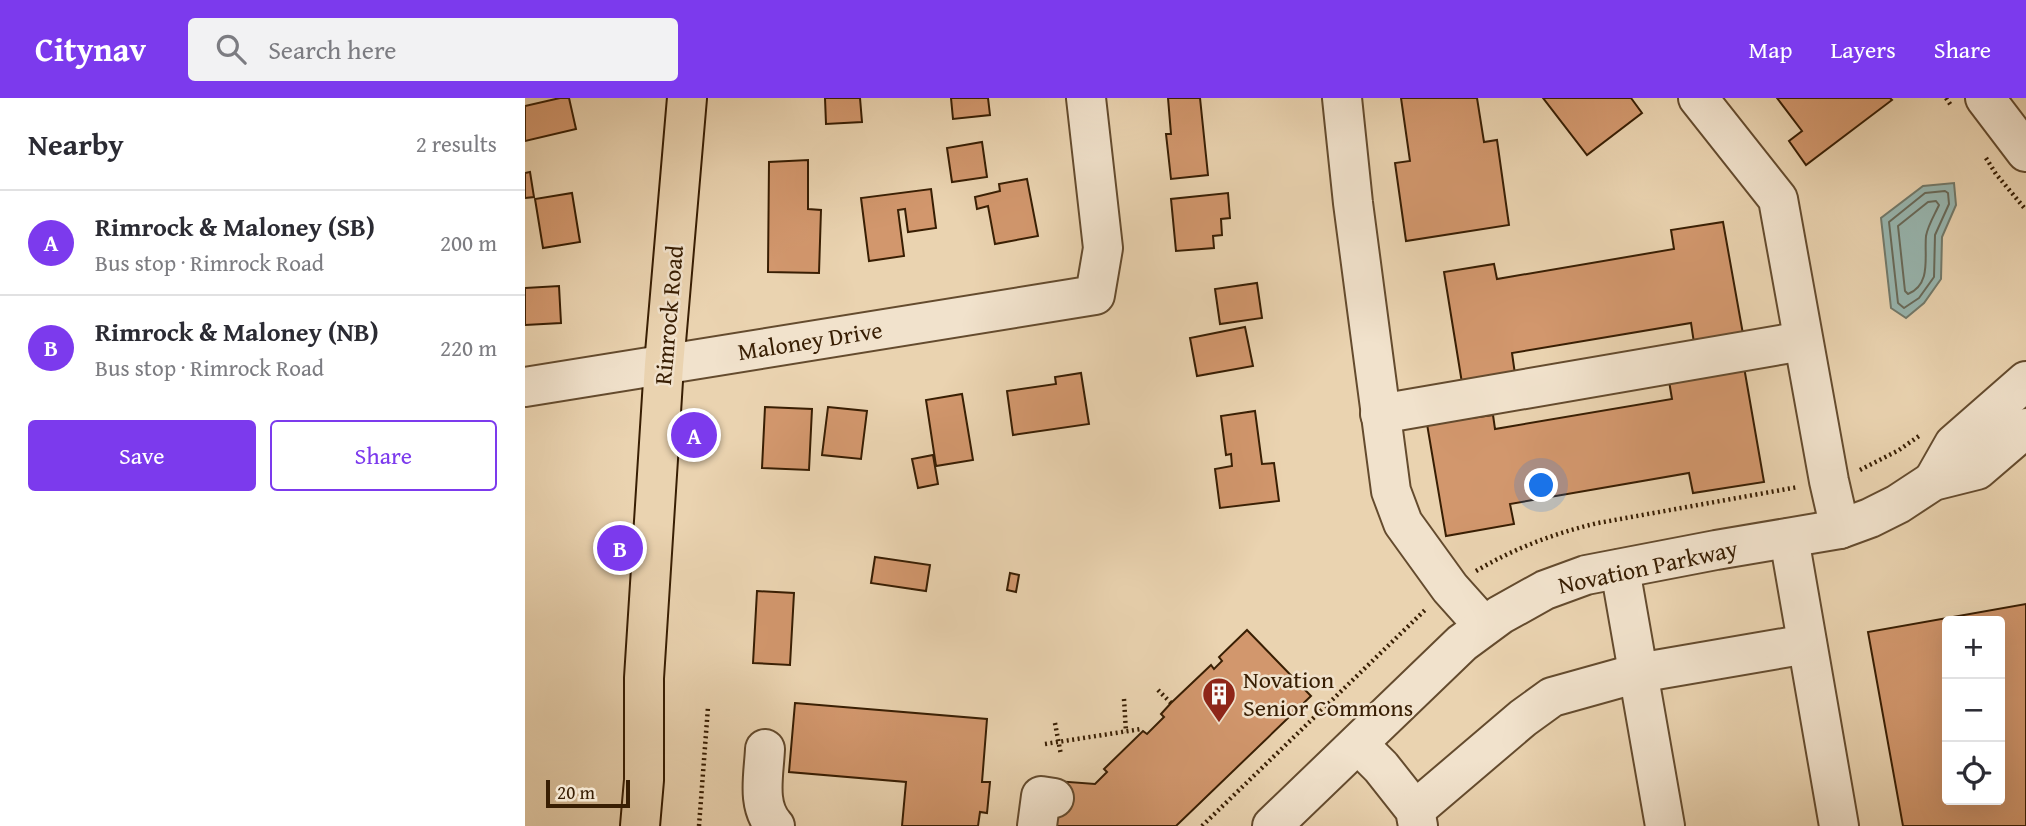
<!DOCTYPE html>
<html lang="en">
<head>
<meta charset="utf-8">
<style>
	:root { --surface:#fff; --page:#f2f2f3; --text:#2b2b33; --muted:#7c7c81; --line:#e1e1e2; --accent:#7c3aed }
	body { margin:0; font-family:"Gentium Book Plus",serif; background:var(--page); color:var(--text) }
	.controls { position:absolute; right:21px; bottom:21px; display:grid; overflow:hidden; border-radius:7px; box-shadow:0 7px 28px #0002 }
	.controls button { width:63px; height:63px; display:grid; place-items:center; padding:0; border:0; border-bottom:2px solid var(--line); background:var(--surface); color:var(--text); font:35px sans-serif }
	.scale { position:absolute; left:21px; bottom:18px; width:84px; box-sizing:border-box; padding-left:7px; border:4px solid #381e03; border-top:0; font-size:19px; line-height:24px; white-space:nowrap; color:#381e03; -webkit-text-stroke:5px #f1e2cc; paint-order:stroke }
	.you { position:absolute; left:1017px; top:388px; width:24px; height:24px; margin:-18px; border:5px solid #fff; border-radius:50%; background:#1a73e8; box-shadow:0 0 0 10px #1a73e833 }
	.badge { display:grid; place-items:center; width:46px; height:46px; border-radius:50%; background:var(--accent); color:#fff; font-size:23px; font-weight:700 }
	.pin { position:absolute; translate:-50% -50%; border:4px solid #fff; box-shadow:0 2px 7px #0006 }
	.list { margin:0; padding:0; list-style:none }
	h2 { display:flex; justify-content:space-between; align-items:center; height:91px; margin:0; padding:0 28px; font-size:30px }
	h2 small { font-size:23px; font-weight:400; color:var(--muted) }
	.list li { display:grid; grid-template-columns:46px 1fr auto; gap:21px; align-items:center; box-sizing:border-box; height:105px; padding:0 28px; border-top:2px solid var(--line) }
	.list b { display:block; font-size:26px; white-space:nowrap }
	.list p { margin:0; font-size:23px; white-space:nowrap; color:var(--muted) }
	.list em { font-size:23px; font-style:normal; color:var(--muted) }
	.actions { display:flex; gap:14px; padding:21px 28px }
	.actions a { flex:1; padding:16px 0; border:2px solid var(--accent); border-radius:7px; text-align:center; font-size:24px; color:var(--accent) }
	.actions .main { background:var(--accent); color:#fff }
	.icon { flex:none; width:38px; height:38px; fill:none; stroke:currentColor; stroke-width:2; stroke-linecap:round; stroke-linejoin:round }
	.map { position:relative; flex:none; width:1501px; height:728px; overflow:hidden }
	header { display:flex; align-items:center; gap:42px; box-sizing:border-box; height:98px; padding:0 35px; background:var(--accent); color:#fff }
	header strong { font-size:33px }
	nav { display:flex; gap:38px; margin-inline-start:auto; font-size:24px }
	.search { width:490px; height:63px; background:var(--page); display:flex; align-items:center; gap:18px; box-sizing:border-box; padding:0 24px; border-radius:7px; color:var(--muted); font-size:26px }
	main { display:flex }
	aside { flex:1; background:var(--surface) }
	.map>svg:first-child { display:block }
	.water { fill:#98b7b1; stroke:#727a6b; stroke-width:2 }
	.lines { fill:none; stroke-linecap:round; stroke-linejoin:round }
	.shore { stroke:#686a5a; stroke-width:2 }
	.building { fill:#d2976d; stroke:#381e03; stroke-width:2; fill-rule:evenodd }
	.minor-casing { stroke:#644b2e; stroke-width:42 }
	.major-casing { stroke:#381e03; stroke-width:42 }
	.path { stroke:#381e03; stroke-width:4.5; stroke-dasharray:2 3.5; stroke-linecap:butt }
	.minor { stroke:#f1e2cc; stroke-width:38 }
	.major { stroke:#ead3b0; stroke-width:38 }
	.labels { text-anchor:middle; stroke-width:5; stroke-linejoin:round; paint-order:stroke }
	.street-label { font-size:24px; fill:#381e03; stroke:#f1e2cc }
	.poi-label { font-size:24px; fill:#381e03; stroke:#f1e2cc; text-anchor:start }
</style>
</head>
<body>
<header>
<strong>Citynav</strong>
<div class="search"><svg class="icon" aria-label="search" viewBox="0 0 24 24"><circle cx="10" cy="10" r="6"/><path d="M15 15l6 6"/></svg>Search here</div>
<nav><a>Map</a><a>Layers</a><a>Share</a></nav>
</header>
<main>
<aside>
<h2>Nearby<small>2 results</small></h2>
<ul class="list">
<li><span class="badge">A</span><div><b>Rimrock &amp; Maloney (SB)</b><p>Bus stop · Rimrock Road</p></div><em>200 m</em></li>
<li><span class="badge">B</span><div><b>Rimrock &amp; Maloney (NB)</b><p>Bus stop · Rimrock Road</p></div><em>220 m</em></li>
</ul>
<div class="actions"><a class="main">Save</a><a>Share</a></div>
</aside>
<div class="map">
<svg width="1501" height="728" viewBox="0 0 1501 728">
	<rect width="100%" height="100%" fill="#ead3b0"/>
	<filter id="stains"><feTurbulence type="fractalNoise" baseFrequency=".00286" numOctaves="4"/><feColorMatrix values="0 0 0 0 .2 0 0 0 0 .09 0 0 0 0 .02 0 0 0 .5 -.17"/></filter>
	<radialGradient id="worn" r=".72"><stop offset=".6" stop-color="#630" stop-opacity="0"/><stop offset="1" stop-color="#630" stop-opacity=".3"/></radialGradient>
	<!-- water -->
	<polygon class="water" points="1429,85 1431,107 1417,139 1416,181 1399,205 1381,220 1366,210 1356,120 1398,88"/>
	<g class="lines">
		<!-- shore -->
		<g class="shore">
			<polygon points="1420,93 1423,95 1424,106 1410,137 1409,179 1394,200 1379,210 1373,205 1364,124 1400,95"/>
			<path d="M1411,103L1414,107C1410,116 1403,127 1401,138C1399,158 1407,186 1383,196L1380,193L1373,128L1403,104Z"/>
		</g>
	</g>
	<!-- building -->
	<g class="building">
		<polygon points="35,0 44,0 51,31 0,43 0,8"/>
		<polygon points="300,0 335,0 337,24 301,26"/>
		<polygon points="426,0 463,0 465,17 428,21"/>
		<polygon points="643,0 675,0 683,77 646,81 641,36 646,36"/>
		<polygon points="876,0 952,0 959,44 972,42 984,127 881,143 870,65 885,63"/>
		<polygon points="1018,0 1106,0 1117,15 1062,57"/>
		<polygon points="1252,0 1365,0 1367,2 1281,67 1264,43 1277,33"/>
		<polygon points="457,44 462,79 427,84 422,50"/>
		<polygon points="283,62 283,111 296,112 294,175 243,174 244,64"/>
		<polygon points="5,74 9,99 0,100 0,75"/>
		<polygon points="502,81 513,138 470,146 463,108 452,111 450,99 475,93 474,86"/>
		<polygon points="406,91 411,130 383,134 380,111 373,112 379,158 344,163 336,100"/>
		<polygon points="47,95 55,144 18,150 10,101"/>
		<polygon points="703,95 705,120 696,121 697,137 688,138 689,150 651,153 646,101"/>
		<polygon points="1198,124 1218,236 1169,245 1166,225 987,255 990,276 937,285 919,174 969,166 972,181 1149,151 1146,132"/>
		<polygon points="732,185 737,220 695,226 690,191"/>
		<polygon points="34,188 36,225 0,227 0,190"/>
		<polygon points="720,229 728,268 672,278 665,240"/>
		<polygon points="1219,269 1239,384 1168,395 1164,375 985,406 989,426 921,438 902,326 968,317 970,331 1147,301 1144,283"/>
		<polygon points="556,275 564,326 488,337 482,293 531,286 530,279"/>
		<polygon points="437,296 448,362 411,368 401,302"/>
		<polygon points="240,309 287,311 284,372 237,370"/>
		<polygon points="303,309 342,313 336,361 297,357"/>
		<polygon points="730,313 737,366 749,365 754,403 695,410 690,371 707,368 706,356 701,357 696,318"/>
		<polygon points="408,357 413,386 393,390 387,361"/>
		<polygon points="350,459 405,467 401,493 346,485"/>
		<polygon points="485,475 494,477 491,494 482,492"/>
		<polygon points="232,493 269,495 265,567 228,565"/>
		<path d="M1501,506V728H1378L1343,534ZM1422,523H1475V702H1422Z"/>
		<polygon points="722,532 786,598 651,728 527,728 531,683 570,686 582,674 579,671 618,633 622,636 639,619 636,616 646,605 686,567 689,571 697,563 694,559"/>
		<polygon points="270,605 462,621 457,684 465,684 462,715 455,714 453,728 377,728 381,684 264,674"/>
	</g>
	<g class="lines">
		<!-- minor casing -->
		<g class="minor-casing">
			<g id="minor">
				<polyline points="817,0 828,105 866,393 878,425 925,490 959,528"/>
				<polyline points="1173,0 1253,101 1304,383 1315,431"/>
				<polyline points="1460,0 1501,54"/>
				<polyline points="0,289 570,197 578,150 561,0"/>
				<polyline points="855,316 1278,243"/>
				<polyline points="1408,383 1429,346 1501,283"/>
				<polyline points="1264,440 1314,728"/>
				<polyline points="1095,471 1140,728"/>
				<polyline points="833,646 856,669 890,712 893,728"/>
				<path d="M240,651C239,676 231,708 250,728"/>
				<polyline points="890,712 998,620 1027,599 1113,575 1282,546"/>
				<polyline points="512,728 516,698 529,700"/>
				<polyline points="747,728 937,545 975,517 1020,492 1061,477 1191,452 1315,431 1345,420 1373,406 1408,383 1452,372 1501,330"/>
			</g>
		</g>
		<!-- major casing -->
		<g class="major-casing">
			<polyline id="major" points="115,728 119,682 119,580 139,267 162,0"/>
		</g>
		<!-- path -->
		<g class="path">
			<polyline points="1421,0 1427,9"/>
			<polyline points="1461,60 1471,76 1501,112"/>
			<polyline points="1335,372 1374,352 1394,338"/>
			<path d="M951,473C990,450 1030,435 1073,425L1273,389"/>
			<polyline points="633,592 646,605"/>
			<polyline points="599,601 601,634"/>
			<polyline points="530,625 536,657"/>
			<polyline points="520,646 616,631"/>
			<polyline points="174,728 183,609"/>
			<polyline points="677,728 900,512"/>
		</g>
		<!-- minor -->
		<use href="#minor" class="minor"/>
		<!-- major -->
		<use href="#major" class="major"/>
	</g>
	<!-- icons -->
	<defs>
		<g id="building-pin" transform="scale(1.75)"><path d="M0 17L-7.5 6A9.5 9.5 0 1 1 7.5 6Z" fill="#8f2418" stroke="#f1e2cc"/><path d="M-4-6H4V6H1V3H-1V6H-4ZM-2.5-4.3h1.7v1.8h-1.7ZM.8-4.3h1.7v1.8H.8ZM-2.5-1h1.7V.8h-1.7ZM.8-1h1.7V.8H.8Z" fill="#fff"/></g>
	</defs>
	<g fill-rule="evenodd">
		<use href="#building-pin" x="694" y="596"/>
	</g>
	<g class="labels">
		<!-- street labels -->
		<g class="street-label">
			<text transform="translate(144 217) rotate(-85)" y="8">Rimrock Road</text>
			<text transform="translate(285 243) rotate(-9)" y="8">Maloney Drive</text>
			<text transform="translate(1123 469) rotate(-12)" y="8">Novation Parkway</text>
		</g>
		<!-- poi labels -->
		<g class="poi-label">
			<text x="718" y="590">Novation<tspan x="718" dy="28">Senior Commons</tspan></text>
		</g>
	</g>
	<rect width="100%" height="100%" filter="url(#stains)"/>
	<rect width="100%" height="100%" fill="url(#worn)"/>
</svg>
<div class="controls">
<button>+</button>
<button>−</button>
<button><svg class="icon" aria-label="locate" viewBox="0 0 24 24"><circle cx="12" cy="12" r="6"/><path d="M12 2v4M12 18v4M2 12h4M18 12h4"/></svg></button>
</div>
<div class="scale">20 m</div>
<div class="you"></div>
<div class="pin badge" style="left:169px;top:337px">A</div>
<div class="pin badge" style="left:95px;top:450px">B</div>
</div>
</main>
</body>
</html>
